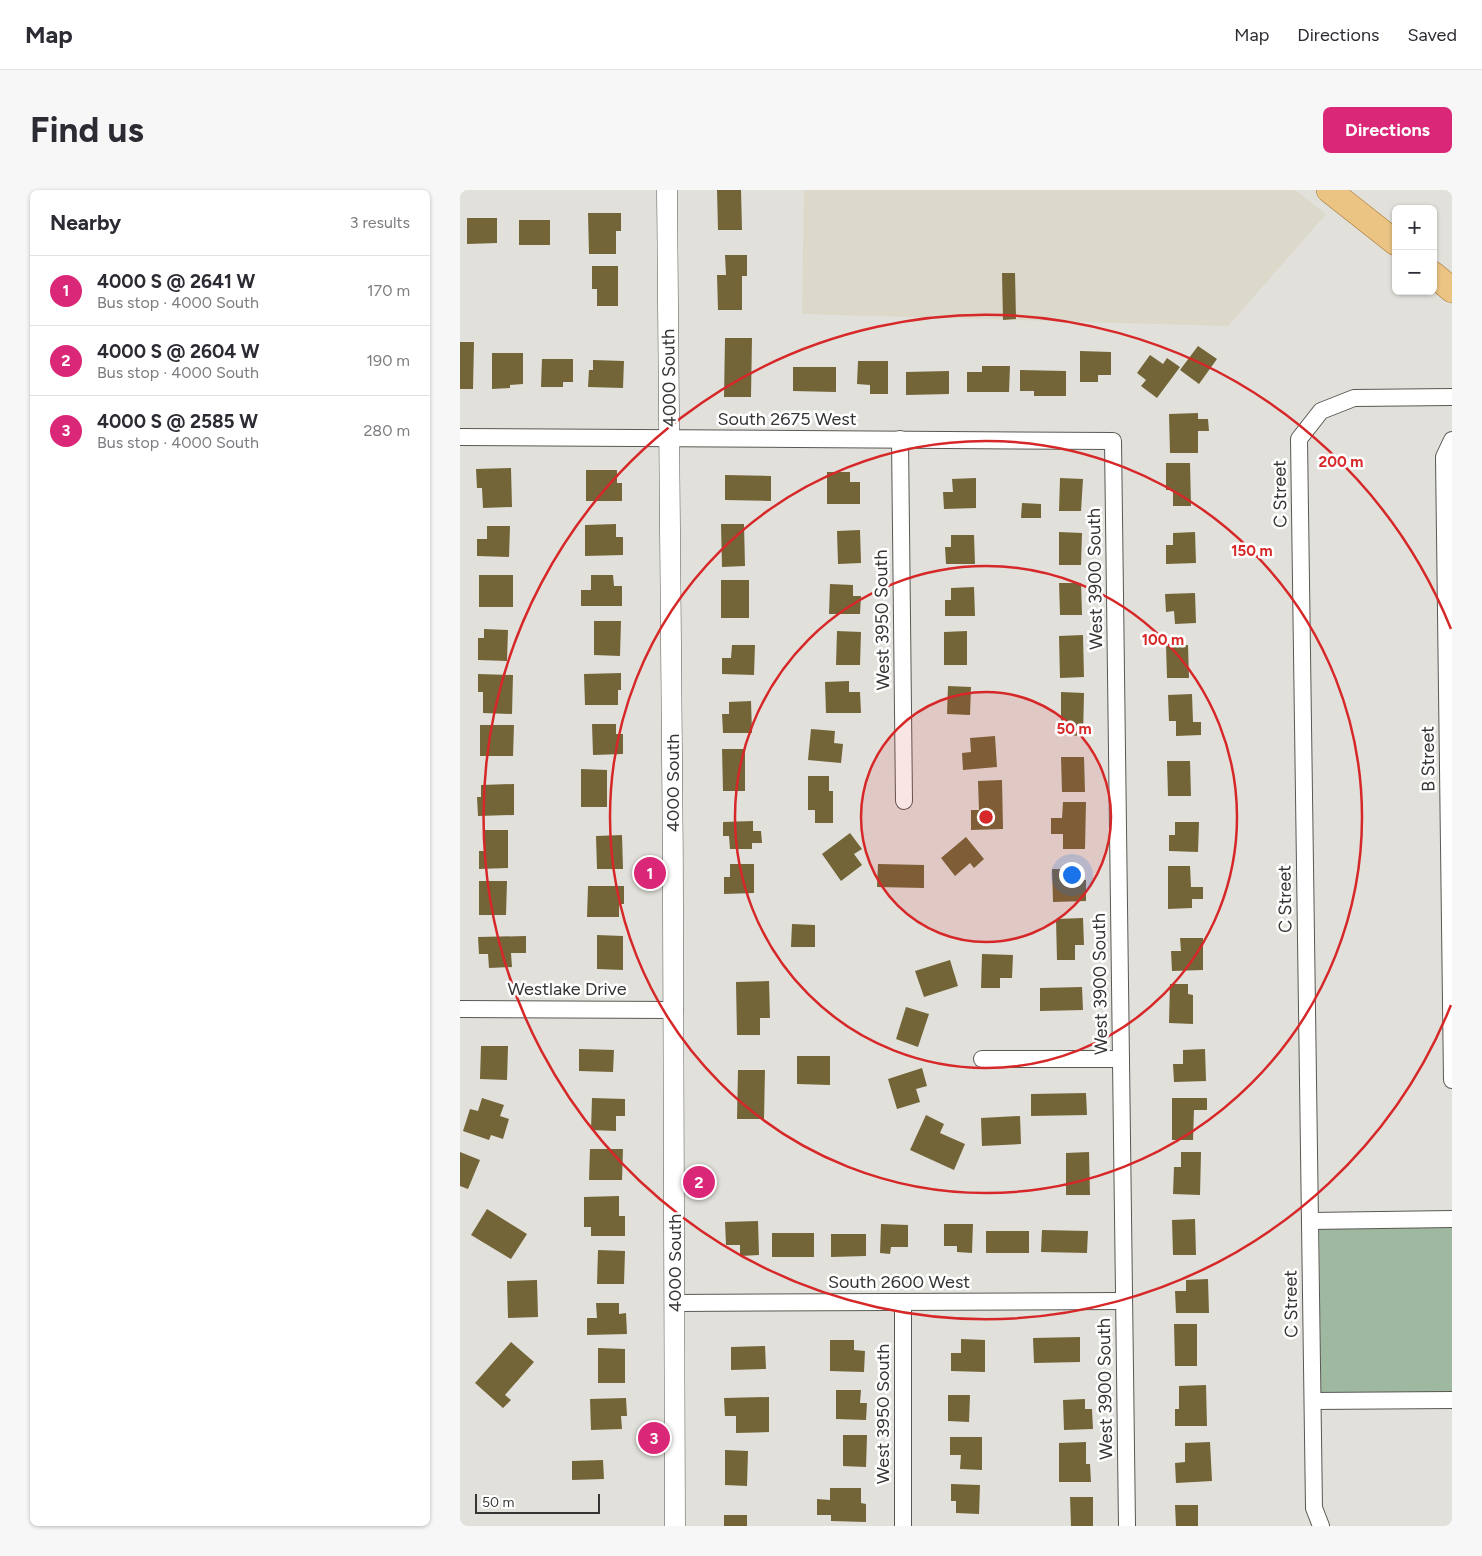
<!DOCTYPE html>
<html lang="en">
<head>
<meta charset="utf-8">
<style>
	:root { --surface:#fff; --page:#f7f7f7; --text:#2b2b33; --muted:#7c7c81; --line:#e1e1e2; --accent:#db2777 }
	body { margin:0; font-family:Figtree,sans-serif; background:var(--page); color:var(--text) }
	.controls { position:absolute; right:15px; top:15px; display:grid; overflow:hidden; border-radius:8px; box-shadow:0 1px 4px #0004 }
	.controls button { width:45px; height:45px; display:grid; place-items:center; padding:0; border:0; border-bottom:1px solid var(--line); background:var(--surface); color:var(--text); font:25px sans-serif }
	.scale { position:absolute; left:15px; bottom:12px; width:125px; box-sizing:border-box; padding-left:5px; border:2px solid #363533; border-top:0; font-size:14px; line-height:18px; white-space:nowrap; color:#363533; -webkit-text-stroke:4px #fff; paint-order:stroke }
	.you { position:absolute; left:611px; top:684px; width:18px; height:18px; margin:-12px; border:4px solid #fff; border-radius:50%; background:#1a73e8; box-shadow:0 0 0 8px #1a73e833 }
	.badge { display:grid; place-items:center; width:32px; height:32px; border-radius:50%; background:var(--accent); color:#fff; font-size:16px; font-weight:700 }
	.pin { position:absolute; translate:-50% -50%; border:2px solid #fff; box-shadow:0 1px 5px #0006 }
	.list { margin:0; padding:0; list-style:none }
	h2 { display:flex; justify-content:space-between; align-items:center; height:65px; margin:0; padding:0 20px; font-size:21px }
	h2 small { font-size:16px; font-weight:400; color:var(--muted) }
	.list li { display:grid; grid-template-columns:32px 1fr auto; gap:15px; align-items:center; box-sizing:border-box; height:70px; padding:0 20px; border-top:1px solid var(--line) }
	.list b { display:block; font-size:19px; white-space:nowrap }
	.list p { margin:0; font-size:16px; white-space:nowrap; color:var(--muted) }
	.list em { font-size:16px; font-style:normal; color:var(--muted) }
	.map { position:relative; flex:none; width:992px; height:1336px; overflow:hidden; border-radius:8px }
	header { display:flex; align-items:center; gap:30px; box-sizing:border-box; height:70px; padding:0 25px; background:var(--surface); border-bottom:1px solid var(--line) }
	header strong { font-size:24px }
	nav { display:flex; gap:28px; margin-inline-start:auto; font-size:18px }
	.intro { display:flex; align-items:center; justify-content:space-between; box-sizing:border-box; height:120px; padding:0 30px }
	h1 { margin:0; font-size:35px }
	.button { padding:12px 22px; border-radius:8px; background:var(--accent); color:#fff; font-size:18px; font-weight:700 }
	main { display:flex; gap:30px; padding:0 30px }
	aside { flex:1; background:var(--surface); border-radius:8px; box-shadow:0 1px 4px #0004 }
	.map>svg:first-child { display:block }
	.built { fill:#dcd8ca }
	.green { fill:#9fb9a0 }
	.building { fill:#736538 }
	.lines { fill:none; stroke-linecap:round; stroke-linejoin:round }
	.minor-casing { stroke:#5a5853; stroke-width:18 }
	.tertiary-casing { stroke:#5a5853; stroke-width:21 }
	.primary-casing { stroke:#a37832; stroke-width:26 }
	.minor { stroke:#fff; stroke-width:16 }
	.tertiary { stroke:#fff; stroke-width:20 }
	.primary { stroke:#ebc484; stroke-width:25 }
	.ring { fill:none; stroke:#d62828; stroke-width:2.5 }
	.labels { text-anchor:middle; stroke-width:5; stroke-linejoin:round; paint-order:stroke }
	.street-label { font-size:18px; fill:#363533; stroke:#fff }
	.centre { fill:#d62828; stroke:#fff; stroke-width:2.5 }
	.ring-label { font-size:15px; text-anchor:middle; font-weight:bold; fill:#d62828; stroke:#fff; stroke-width:5; stroke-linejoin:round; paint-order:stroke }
</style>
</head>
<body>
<header>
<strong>Map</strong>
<nav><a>Map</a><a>Directions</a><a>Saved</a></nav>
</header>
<div class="intro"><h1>Find us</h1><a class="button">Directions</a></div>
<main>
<aside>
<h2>Nearby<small>3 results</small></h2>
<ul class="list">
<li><span class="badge">1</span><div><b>4000 S @ 2641 W</b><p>Bus stop · 4000 South</p></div><em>170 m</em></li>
<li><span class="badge">2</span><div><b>4000 S @ 2604 W</b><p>Bus stop · 4000 South</p></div><em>190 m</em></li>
<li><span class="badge">3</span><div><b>4000 S @ 2585 W</b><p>Bus stop · 4000 South</p></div><em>280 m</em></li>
</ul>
</aside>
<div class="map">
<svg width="992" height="1336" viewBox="0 0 992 1336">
	<rect width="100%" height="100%" fill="#e2e0da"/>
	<!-- built -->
	<polygon class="built" points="344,0 835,0 866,24 768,136 342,124"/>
	<!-- green -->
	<polygon class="green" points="992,1033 992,1204 861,1205 859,1034"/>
	<!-- building -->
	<g class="building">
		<polygon points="257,0 281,0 282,40 258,40"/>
		<polygon points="128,23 161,23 161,41 156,41 156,64 129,64"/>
		<polygon points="7,28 37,28 37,53 7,54"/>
		<rect x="59" y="30" width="31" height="25"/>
		<polygon points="265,65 287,65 287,86 282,86 282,120 258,120 257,85 266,85"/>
		<polygon points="132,76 158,76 158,116 137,116 137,99 132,99"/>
		<polygon points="542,83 555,83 556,129 543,130"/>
		<polygon points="265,148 292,148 291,207 264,207"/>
		<polygon points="0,152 14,152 13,199 0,199"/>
		<polygon points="738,156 757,169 739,194 720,180"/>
		<polygon points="620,161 651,162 651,185 638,185 638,192 620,192"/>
		<polygon points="32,163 63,163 63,194 50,195 50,198 32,199"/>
		<polygon points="690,165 703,174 707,168 720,177 697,208 681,196 686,190 677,183"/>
		<polygon points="82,169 113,169 113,192 103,192 103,197 81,197"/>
		<polygon points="133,170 164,171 163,198 128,197 129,180 133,180"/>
		<polygon points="398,171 428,171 428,204 410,204 410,195 397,194"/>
		<polygon points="522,176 550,176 549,202 507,202 507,182 522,182"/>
		<polygon points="333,177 376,177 376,202 333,201"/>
		<polygon points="560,180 606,181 606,206 574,206 574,201 560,201"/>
		<polygon points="489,181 489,204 446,205 446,182"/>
		<polygon points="738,223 738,229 748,229 749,241 738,241 738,263 710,263 709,224"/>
		<polygon points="706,273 730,273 731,316 713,316 713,300 706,300"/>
		<polygon points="51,278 52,317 23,318 22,298 17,298 16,279"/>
		<polygon points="126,280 157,280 157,293 162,293 162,311 126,311"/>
		<polygon points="367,282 390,282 390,292 400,292 400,314 367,314"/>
		<polygon points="265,285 311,286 311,311 265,310"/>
		<polygon points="516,288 516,318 484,319 483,302 493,302 492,289"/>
		<polygon points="600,288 623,289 621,321 599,321"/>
		<polygon points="562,313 581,314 581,328 561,328"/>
		<polygon points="156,334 156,347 163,347 163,365 125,366 125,335"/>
		<polygon points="261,334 284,334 285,376 262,377"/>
		<polygon points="27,336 50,336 49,367 17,366 17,349 27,349"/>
		<polygon points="400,340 401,373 378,374 377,341"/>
		<polygon points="599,342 622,343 621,375 599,375"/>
		<polygon points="735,342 736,373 706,374 706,355 713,355 713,343"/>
		<polygon points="491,345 514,345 515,374 486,374 485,357 491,357"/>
		<rect x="19" y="385" width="34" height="32"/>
		<polygon points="131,385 153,385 154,396 162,396 162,416 121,416 121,400 131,400"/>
		<rect x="261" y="390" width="28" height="38"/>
		<polygon points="599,393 621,393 622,425 600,425"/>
		<polygon points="370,394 393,395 393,406 401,406 400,424 369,424"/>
		<polygon points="514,397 515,426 485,426 485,410 491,410 491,398"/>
		<polygon points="735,403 736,433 715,434 714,421 706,422 705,404"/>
		<polygon points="134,431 161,431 160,466 134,465"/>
		<polygon points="24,439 48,440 47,471 18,470 18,448 24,448"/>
		<polygon points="377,441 401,442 400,475 376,475"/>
		<polygon points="507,441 507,475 484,475 484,442"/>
		<polygon points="623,445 624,487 600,488 599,446"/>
		<polygon points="272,455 295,455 294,485 262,484 262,468 271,468"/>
		<polygon points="728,455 729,488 707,488 706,456"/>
		<polygon points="161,483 161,500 158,500 158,515 125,515 124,484"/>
		<polygon points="18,484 53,485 52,524 23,523 23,502 18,502"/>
		<polygon points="389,491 389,502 400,502 401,523 366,523 365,492"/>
		<polygon points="488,496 511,497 510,525 487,524"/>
		<polygon points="601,502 624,503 623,546 601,545"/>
		<polygon points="732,504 733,532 741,532 741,545 716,546 716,531 709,531 708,505"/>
		<polygon points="291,511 292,543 263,543 262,524 269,524 269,512"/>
		<polygon points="132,534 156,534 156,544 163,544 163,564 133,565"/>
		<polygon points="20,535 54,535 53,566 20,566"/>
		<polygon points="351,539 375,541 374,553 383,554 381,573 348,570"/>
		<polygon points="535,546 537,577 503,580 502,563 511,562 510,548"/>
		<polygon points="262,559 285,559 285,601 263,601"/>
		<polygon points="601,567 624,567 625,602 602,602"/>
		<polygon points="707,571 730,571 731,606 708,606"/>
		<polygon points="121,579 147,580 147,617 121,617"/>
		<polygon points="348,586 369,586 369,601 373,601 373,633 355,633 355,620 348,620"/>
		<polygon points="542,590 543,639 511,640 511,620 519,620 518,591"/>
		<polygon points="54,594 54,625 18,626 17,607 21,607 21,595"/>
		<polygon points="603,612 626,612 625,659 603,659 603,644 591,644 591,628 602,628"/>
		<polygon points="293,631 293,641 301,641 302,653 292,653 292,659 270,659 269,646 263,646 263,632"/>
		<polygon points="715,632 739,632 738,662 709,661 709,645 715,645"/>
		<polygon points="24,640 48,640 48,678 19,679 19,661 24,661"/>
		<polygon points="390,643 402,659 394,664 402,675 381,691 362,664"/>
		<polygon points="162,645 163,679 137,679 136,646"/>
		<polygon points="506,647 524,669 514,678 510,673 495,686 481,668"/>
		<polygon points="270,674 294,674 294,703 264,704 264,687 270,687"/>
		<polygon points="418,674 464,675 464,698 417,697"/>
		<polygon points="708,676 730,676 731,697 743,697 743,709 732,709 732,718 708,719"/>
		<polygon points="592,679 614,679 614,690 626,690 626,711 593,712"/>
		<polygon points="19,691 47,691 46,725 19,725"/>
		<polygon points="128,696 164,696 164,714 159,714 159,727 127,727"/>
		<polygon points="623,728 624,755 615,755 615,770 597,770 596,729"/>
		<polygon points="332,734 355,735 355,757 331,757"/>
		<polygon points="137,745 163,746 163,780 137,779"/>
		<polygon points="66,746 66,763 51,763 52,777 29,778 28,764 19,764 18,747"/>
		<polygon points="720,748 743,748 743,780 712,781 711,761 721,761"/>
		<polygon points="522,764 553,765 552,788 540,788 540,798 521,798"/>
		<polygon points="490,770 498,796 464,807 455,781"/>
		<polygon points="309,791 310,828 300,828 300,845 277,845 276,792"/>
		<polygon points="710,794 728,794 728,804 733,805 733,834 709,833"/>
		<polygon points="622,797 623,820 580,821 580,798"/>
		<polygon points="446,817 469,824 458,857 436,849"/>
		<polygon points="21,856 48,856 47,890 20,889"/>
		<polygon points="119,859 154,860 153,882 119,881"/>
		<polygon points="745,859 746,891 714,892 713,874 723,874 723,860"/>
		<polygon points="337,866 370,866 370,895 337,894"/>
		<polygon points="462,878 467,896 456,899 460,912 437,919 428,889"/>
		<polygon points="278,880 305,880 304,929 277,929"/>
		<polygon points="626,903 627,925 571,926 571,904"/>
		<polygon points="22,908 44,915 40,926 49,929 43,949 31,945 29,950 3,941 10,919 18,921"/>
		<polygon points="132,908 165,909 165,926 156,926 156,941 131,940"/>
		<polygon points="712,908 747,908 747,920 734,920 733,950 712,950"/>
		<polygon points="466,925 484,934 480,943 505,954 494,980 450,960"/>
		<polygon points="560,926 561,954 522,956 521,928"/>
		<polygon points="130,959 163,959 162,990 129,990"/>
		<polygon points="0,962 20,970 8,999 0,996"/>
		<polygon points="629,962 630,1005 606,1005 606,963"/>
		<polygon points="721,962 741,962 740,1005 713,1004 714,977 721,977"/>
		<polygon points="159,1006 159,1026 165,1026 165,1046 131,1046 131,1037 124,1037 124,1007"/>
		<polygon points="27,1019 67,1044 51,1069 11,1045"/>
		<polygon points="735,1029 736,1065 713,1065 712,1030"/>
		<polygon points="298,1031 299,1065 280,1066 280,1055 266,1055 265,1032"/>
		<polygon points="421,1034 448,1035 448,1057 431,1057 430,1064 420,1063"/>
		<polygon points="484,1034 513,1034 512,1063 497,1062 497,1056 484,1056"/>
		<polygon points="582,1040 628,1041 627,1063 581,1062"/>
		<rect x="526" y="1041" width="43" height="22"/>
		<rect x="312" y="1043" width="42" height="24"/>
		<polygon points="371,1044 406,1044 406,1066 371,1067"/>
		<polygon points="138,1060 165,1061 164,1094 137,1094"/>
		<polygon points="748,1089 749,1123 716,1123 715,1101 726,1101 726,1090"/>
		<polygon points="77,1090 78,1127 48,1128 47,1091"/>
		<polygon points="136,1113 159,1113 159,1124 166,1123 167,1144 127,1145 127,1128 137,1128"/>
		<polygon points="714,1134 737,1134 737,1176 715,1176"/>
		<polygon points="620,1147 620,1172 574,1173 573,1148"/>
		<polygon points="501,1149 525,1150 525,1182 491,1181 491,1163 501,1163"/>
		<polygon points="370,1150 394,1150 394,1160 405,1161 404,1182 370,1181"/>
		<polygon points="51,1152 74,1172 45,1205 51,1210 43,1218 15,1193"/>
		<polygon points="305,1156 306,1179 271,1180 271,1157"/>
		<polygon points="138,1158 165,1159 165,1193 138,1193"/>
		<polygon points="746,1195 747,1236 715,1236 715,1219 719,1219 719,1196"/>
		<polygon points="376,1200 401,1200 400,1213 407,1213 406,1230 376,1229"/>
		<polygon points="488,1205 510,1205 509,1232 488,1231"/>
		<polygon points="309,1207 309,1242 276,1243 276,1226 265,1226 264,1208"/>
		<polygon points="166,1208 167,1226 161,1226 162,1239 131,1240 130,1209"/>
		<polygon points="625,1209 625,1219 632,1219 633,1239 604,1240 603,1210"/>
		<polygon points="383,1245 407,1245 406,1277 383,1276"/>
		<polygon points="490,1247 522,1247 522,1280 500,1279 501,1265 490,1265"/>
		<polygon points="626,1252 626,1274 630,1274 631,1292 599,1292 599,1253"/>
		<polygon points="750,1252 752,1291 716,1293 715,1273 725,1272 725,1253"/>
		<polygon points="265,1260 288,1261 287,1296 265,1295"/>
		<polygon points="143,1270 144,1289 112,1290 112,1271"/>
		<polygon points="491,1294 520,1295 519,1324 496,1323 496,1311 491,1311"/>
		<polygon points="370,1298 401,1298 401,1313 406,1314 406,1332 371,1331 371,1325 357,1325 357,1309 370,1310"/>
		<polygon points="610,1307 633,1307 633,1336 611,1336"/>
		<polygon points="715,1315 738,1315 738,1336 716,1336"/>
		<rect x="264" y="1325" width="23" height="11"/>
	</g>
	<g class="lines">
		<!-- minor casing -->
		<g class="minor-casing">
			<g id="minor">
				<polyline points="0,247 653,251 667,1336"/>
				<polyline points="440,249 444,611"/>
				<polyline points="992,250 984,267 992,890"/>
				<polyline points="0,819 215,820"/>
				<polyline points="522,869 661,869"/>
				<polyline points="850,1031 992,1029"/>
				<polyline points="443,1112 443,1336"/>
				<polyline points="215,1113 664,1111"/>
				<polyline points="853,1211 992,1210"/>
				<polyline points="861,1336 854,1318 839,249 861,221 894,208 992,207"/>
			</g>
		</g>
		<!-- tertiary casing -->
		<g class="tertiary-casing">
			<path id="tertiary" d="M207,0C212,445 215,891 215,1336"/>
		</g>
		<!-- primary casing -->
		<g class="primary-casing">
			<g id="primary">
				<polyline points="869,0 936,53"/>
				<polyline points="973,84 992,100"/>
			</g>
		</g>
		<!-- minor -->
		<use href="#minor" class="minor"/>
		<!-- tertiary -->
		<use href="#tertiary" class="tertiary"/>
		<!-- primary -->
		<use href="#primary" class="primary"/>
	</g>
	<!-- distance rings -->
	<circle cx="526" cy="627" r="125" fill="#d62828" fill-opacity=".12"/>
	<g class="ring">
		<circle cx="526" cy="627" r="125"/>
		<circle cx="526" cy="627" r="251"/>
		<circle cx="526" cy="627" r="376"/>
		<path d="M991 815A502 502 0 1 1 991 439"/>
	</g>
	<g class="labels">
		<!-- street labels -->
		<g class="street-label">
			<text transform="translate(209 188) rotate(-91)" y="6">4000 South</text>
			<text x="327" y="235">South 2675 West</text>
			<text transform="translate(820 304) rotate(-91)" y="6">C Street</text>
			<text transform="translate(635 389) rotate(-91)" y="6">West 3900 South</text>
			<text transform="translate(422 430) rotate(-91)" y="6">West 3950 South</text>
			<text transform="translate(968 569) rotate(-91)" y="6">B Street</text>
			<text transform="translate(213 593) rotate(-90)" y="6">4000 South</text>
			<text transform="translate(825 709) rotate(-91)" y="6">C Street</text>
			<text transform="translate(640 794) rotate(-91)" y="6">West 3900 South</text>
			<text x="107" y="805">Westlake Drive</text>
			<text transform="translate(215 1073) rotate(-90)" y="6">4000 South</text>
			<text x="439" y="1098">South 2600 West</text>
			<text transform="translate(831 1114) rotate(-91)" y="6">C Street</text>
			<text transform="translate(645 1199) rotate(-91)" y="6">West 3900 South</text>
			<text transform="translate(423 1224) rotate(-90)" y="6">West 3950 South</text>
		</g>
	</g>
	<circle cx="526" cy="627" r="8" class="centre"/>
	<g class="ring-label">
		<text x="881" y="277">200 m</text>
		<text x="792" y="366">150 m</text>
		<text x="703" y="455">100 m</text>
		<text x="614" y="544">50 m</text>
	</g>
</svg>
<div class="controls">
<button>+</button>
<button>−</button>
</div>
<div class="scale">50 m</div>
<div class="you"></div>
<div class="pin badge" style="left:190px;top:683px">1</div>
<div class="pin badge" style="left:239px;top:992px">2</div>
<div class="pin badge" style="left:194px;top:1248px">3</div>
</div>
</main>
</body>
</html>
